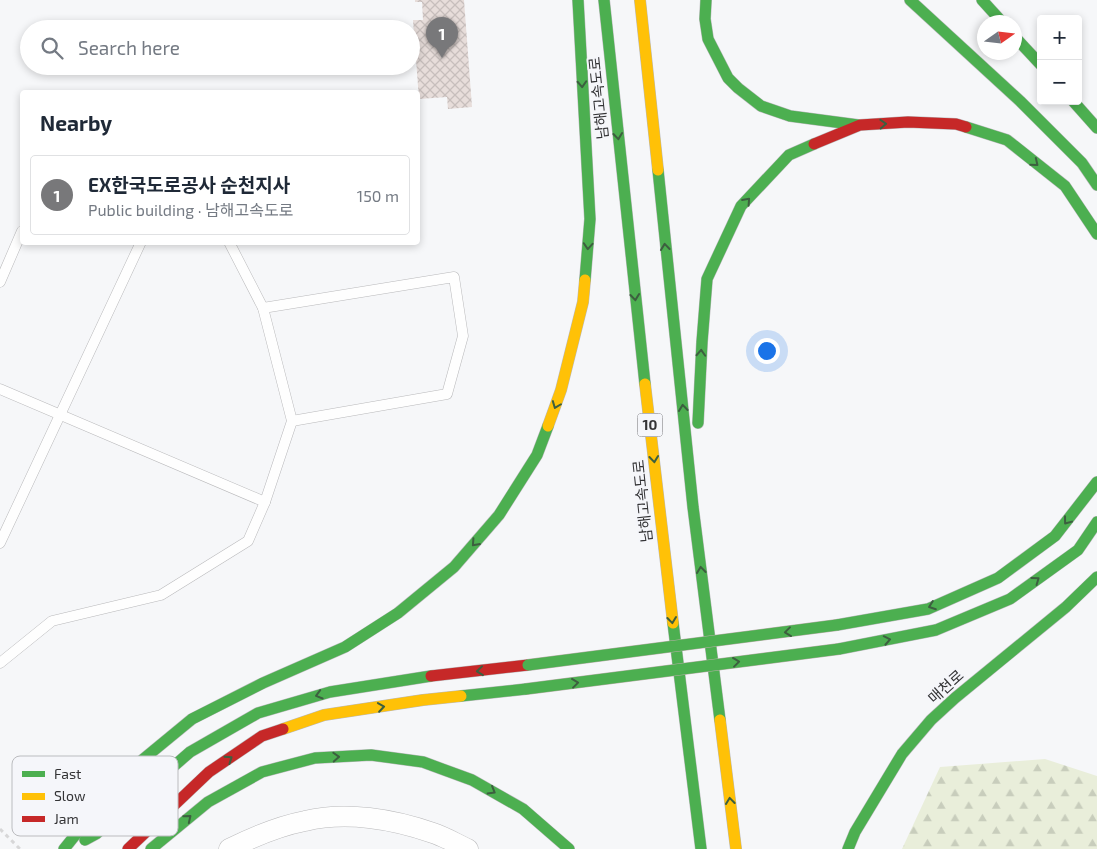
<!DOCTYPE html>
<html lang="en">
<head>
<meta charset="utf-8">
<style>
	:root { --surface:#fff; --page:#f2f2f3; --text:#1f2937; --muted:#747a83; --line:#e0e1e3; --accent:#78787a }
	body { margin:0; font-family:"Exo 2","Noto Sans KR",sans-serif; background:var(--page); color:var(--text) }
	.controls { position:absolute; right:15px; top:15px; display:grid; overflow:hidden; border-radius:5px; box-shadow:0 2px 8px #0003 }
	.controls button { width:45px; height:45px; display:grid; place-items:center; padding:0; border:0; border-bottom:1px solid var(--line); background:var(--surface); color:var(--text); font:25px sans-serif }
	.compass { position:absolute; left:977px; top:15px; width:45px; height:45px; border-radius:50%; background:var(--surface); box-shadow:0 2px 8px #0003; rotate:76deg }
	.you { position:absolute; left:766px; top:350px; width:18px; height:18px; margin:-12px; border:4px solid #fff; border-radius:50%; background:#1a73e8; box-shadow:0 0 0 8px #1a73e833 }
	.badge { display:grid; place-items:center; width:32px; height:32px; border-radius:50%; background:var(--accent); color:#fff; font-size:16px; font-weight:700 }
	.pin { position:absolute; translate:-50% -41px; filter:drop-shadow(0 1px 2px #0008) }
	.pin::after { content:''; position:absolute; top:26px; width:18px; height:15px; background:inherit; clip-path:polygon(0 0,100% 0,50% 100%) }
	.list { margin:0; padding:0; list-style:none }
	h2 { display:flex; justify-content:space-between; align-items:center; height:65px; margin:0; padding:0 20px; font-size:21px }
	h2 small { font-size:16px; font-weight:400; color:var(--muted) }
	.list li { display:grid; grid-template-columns:32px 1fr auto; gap:15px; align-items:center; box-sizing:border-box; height:80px; margin:0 10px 10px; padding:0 10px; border:1px solid var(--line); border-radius:5px }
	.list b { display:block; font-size:19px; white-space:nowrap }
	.list p { margin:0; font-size:16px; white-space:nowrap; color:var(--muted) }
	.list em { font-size:16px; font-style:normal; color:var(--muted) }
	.icon { flex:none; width:28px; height:28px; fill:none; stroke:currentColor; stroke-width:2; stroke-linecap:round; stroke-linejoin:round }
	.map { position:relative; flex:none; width:1097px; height:849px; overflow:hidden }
	.search { position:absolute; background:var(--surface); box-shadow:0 2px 8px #0003; left:20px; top:20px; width:400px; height:55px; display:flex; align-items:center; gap:12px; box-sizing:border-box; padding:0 18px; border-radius:28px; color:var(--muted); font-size:19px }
	.panel { position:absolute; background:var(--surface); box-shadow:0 2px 8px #0003; left:20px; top:90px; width:400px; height:155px; border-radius:5px }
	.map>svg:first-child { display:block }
	.forest { fill:url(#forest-firs) }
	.building { fill:url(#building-cross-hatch) }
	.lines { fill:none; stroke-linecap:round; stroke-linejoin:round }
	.lane-casing { stroke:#b9b9bb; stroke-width:11 }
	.street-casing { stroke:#b9b9bb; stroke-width:21 }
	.fast-casing { stroke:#b9b9bb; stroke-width:12 }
	.slow-casing { stroke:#b9b9bb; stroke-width:12 }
	.jam-casing { stroke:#b9b9bb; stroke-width:12 }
	.path { stroke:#d7d7d8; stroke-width:3; stroke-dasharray:4 4; stroke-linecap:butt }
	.lane { stroke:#fefefe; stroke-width:10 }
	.street { stroke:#fefefe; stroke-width:20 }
	.fast { stroke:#4caf50; stroke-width:11 }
	.slow { stroke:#ffc107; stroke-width:11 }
	.jam { stroke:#c62828; stroke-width:11 }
	.fast-bridge-casing { stroke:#baafab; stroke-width:12; stroke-linecap:butt }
	.fast-bridge { stroke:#4caf50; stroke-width:11 }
	.oneway { stroke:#3c5f3f }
	.labels { text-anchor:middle; stroke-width:4; stroke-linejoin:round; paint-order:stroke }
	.shield { fill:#f5f6fa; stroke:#6e6e71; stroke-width:1 }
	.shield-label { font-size:14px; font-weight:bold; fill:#343436 }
	.street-label { font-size:15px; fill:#343436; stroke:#f5f6fa }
	.key { fill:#f5f6fa; stroke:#bbbcbf; stroke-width:1 }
	.key-label { font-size:14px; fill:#343436 }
</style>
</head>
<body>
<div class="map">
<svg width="1097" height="849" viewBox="0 0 1097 849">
	<defs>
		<pattern id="forest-firs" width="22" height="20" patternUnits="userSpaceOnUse" patternTransform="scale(1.25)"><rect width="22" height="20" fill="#e9eeda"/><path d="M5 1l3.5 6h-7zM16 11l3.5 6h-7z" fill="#c8cdbc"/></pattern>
		<pattern id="building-cross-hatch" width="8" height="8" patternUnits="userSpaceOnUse" patternTransform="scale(1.25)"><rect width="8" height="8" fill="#e7ddda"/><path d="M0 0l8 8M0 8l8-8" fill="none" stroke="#c7bebc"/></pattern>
	</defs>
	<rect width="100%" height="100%" fill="#f6f7f9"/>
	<!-- forest -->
	<polygon class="forest" points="1045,759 1097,776 1097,849 902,849 940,767"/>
	<!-- building -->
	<polygon class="building" points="415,0 464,0 472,107 448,109 447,97 419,99 413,20 423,20 422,2 415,2"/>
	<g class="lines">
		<!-- lane casing -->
		<g class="lane-casing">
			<g id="lane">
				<polyline points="0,282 22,231"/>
				<polyline points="263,308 454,277 463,336 447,394 292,421"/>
				<polyline points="0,389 265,502"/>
				<polyline points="0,543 141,242"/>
				<polyline points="0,663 52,621 161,595 248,541 265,502 292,421 263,308 229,242"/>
			</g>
		</g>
		<!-- street casing -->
		<g class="street-casing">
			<path id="street" d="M229,849C253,837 279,826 305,821C346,811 393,819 433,833C445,837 457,844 468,849"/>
		</g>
		<!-- fast casing -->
		<g class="fast-casing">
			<g id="fast">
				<polyline points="578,0 590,219 585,280"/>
				<polyline points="604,0 645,384"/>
				<polyline points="706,0 705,19 708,39 728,78 738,88 761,106 790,116 858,125"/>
				<polyline points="910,0 1020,101 1082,163 1097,185"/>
				<polyline points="982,0 1002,22"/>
				<polyline points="1014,36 1041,65"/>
				<polyline points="1073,101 1097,128"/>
				<polyline points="966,127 1007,140 1065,186 1097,234"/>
				<polyline points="658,170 693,507 720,720"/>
				<polyline points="698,423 702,342 707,279 741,206 789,155 814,144"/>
				<polyline points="673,623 701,849"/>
				<polyline points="837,625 928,609 998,578 1055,536 1097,482"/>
				<polyline points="839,649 936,630 1010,599 1078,550 1097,522"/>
				<polyline points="461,696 526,689"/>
				<polyline points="85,840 96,834 190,752 258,713 330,692 431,676"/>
				<polyline points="64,849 124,775 192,719 263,683 345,647 398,613 454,567 499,515 537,455 548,426"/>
				<polyline points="151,849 208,802 262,772 315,758 371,755 423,762 472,780 523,809 569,849"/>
				<polyline points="848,849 855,832 902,754 931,720 955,698 1066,607 1097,577"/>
			</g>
		</g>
		<!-- slow casing -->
		<g class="slow-casing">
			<g id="slow">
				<polyline points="640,0 658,170"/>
				<polyline points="645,384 673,623"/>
				<polyline points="548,426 561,390 583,302 585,280"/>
				<polyline points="720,720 736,849"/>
				<polyline points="283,729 324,715 423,700 461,696"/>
			</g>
		</g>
		<!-- jam casing -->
		<g class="jam-casing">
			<g id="jam">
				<polyline points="814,144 860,125 908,122 956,124 966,127"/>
				<polyline points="431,676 528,665"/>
				<polyline points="128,849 209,772 262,736 283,729"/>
			</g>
		</g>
		<!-- path -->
		<polyline class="path" points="0,829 20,849"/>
		<!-- lane -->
		<use href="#lane" class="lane"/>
		<!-- street -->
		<use href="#street" class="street"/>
		<!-- fast -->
		<use href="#fast" class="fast"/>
		<!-- slow -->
		<use href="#slow" class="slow"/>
		<!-- jam -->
		<use href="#jam" class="jam"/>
		<!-- fast-bridge casing -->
		<g class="fast-bridge-casing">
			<g id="fast-bridge">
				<polyline points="528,665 837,625"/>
				<polyline points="526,689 839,649"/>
			</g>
		</g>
		<!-- fast-bridge -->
		<use href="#fast-bridge" class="fast-bridge"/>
	</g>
	<!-- one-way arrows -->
	<defs><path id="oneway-chevron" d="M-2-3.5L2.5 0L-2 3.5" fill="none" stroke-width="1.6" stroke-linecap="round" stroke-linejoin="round" transform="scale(1.25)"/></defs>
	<g class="oneway">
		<use href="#oneway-chevron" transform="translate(582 84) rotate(87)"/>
		<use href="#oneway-chevron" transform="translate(883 124) rotate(-3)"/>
		<use href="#oneway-chevron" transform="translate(618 136) rotate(84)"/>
		<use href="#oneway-chevron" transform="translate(1035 163) rotate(39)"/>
		<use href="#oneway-chevron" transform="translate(747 201) rotate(-48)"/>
		<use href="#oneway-chevron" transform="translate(588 246) rotate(94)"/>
		<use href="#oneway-chevron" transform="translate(665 247) rotate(-96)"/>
		<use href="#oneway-chevron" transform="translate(635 297) rotate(84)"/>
		<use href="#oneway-chevron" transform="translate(701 353) rotate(-87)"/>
		<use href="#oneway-chevron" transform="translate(556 405) rotate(111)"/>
		<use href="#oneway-chevron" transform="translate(683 408) rotate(-96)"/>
		<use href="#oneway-chevron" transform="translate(654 459) rotate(84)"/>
		<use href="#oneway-chevron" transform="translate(1067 521) rotate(127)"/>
		<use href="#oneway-chevron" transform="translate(475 543) rotate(132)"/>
		<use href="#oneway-chevron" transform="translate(701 570) rotate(-97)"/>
		<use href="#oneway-chevron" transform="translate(1036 580) rotate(-36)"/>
		<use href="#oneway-chevron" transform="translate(932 606) rotate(160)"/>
		<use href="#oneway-chevron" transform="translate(672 620) rotate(83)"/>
		<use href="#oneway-chevron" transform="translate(788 632) rotate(173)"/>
		<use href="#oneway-chevron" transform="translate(887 640) rotate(-11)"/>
		<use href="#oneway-chevron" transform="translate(736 662) rotate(-7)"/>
		<use href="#oneway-chevron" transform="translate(480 671) rotate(174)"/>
		<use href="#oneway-chevron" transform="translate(575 683) rotate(-7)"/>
		<use href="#oneway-chevron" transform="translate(319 695) rotate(164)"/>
		<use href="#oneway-chevron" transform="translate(381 707) rotate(-8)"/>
		<use href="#oneway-chevron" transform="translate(336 757) rotate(-3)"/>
		<use href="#oneway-chevron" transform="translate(229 759) rotate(-34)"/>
		<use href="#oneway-chevron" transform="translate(492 791) rotate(30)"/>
		<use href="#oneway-chevron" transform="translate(730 801) rotate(-97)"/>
		<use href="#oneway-chevron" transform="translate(188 818) rotate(-39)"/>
	</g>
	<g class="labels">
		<!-- shield labels -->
		<rect class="shield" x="637.5" y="413.5" width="25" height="23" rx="4"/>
		<g class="shield-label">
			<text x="650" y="430">10</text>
		</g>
		<!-- street labels -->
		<g class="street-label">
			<text transform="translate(599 98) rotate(-96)" y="5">남해고속도로</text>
			<text transform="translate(643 501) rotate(-96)" y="5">남해고속도로</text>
			<text transform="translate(946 687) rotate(-42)" y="5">매천로</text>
		</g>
	</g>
	<!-- legend -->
	<rect x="12" y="756" width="166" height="80" rx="8" class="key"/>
	<rect x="22" y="771" width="23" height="6" fill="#4caf50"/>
	<rect x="22" y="793" width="23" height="7" fill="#ffc107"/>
	<rect x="22" y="816" width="23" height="6" fill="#c62828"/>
	<g class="key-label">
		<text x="54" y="779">Fast</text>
		<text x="54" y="801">Slow</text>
		<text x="54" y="824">Jam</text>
	</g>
</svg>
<div class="controls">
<button>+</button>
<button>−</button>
</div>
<svg class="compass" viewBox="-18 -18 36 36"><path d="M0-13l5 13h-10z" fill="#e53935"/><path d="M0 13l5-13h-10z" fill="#747a83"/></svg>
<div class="you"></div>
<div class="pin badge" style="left:442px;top:58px">1</div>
<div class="search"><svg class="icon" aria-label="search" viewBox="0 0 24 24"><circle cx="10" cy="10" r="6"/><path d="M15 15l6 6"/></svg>Search here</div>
<section class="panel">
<h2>Nearby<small></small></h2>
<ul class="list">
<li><span class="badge">1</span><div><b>EX한국도로공사 순천지사</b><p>Public building · 남해고속도로</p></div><em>150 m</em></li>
</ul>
</section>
</div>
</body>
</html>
